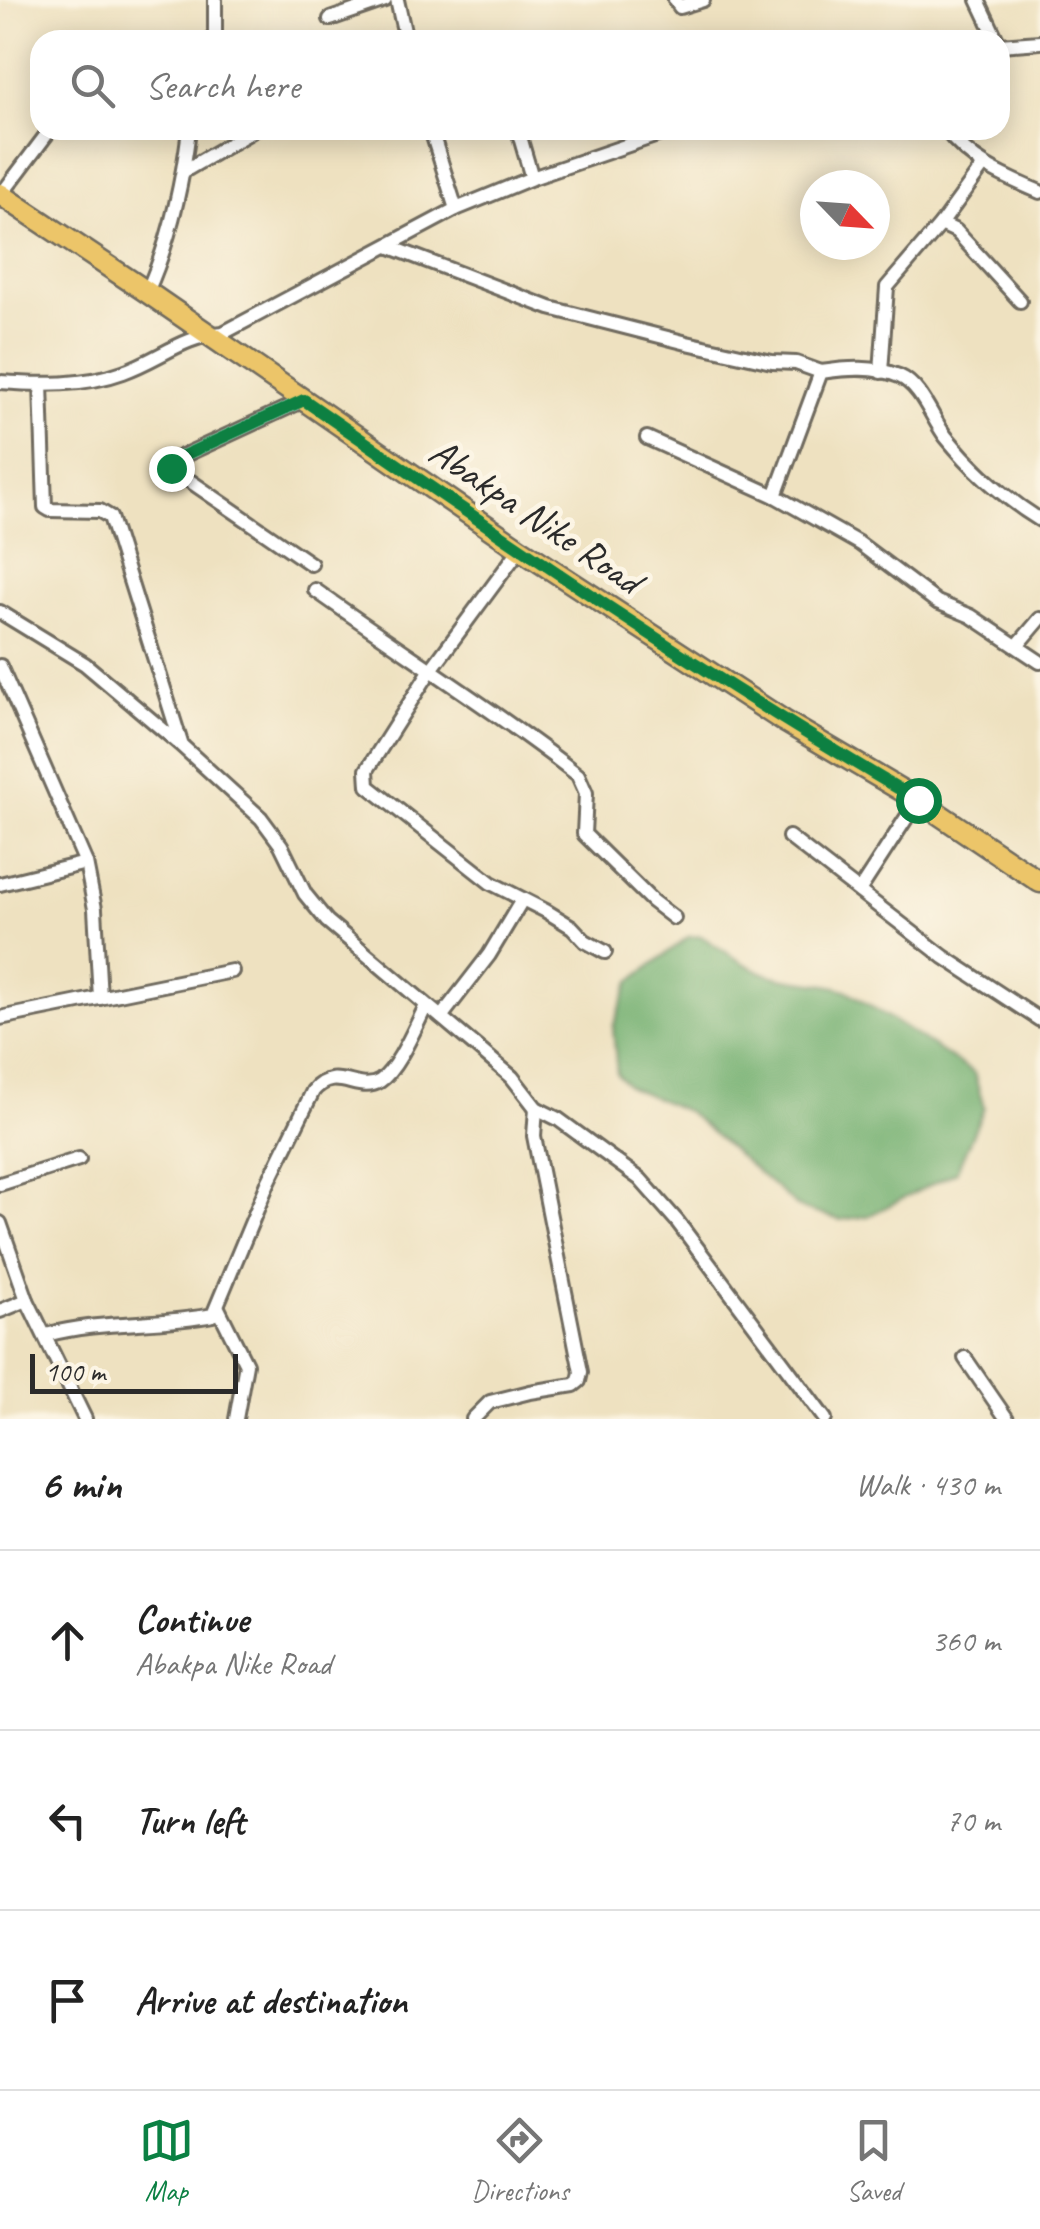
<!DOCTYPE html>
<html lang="en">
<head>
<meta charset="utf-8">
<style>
	:root { --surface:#fff; --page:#f2f2f2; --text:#222; --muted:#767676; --line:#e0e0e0; --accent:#0b8043 }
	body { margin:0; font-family:Caveat,sans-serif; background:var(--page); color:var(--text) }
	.compass { position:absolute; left:800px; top:170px; width:90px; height:90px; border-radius:50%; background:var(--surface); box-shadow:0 5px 25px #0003; rotate:115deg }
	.scale { position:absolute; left:30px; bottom:25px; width:208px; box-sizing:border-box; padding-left:10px; border:5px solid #2b2b2b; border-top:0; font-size:28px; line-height:35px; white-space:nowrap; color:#2b2b2b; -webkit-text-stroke:8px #fcf5e5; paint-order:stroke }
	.stop { position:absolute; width:30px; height:30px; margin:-22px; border:8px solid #0b8043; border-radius:50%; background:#fff }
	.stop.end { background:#0b8043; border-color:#fff; box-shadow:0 2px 10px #0008 }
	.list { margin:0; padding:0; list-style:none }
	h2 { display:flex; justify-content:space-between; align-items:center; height:130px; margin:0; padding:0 40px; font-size:42px }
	h2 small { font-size:32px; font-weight:400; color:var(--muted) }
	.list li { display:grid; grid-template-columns:65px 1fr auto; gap:30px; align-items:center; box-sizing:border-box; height:180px; padding:0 40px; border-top:2px solid var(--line) }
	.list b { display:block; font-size:38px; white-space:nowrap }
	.list p { margin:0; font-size:32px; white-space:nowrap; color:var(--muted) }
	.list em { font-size:32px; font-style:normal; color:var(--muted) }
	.icon { flex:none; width:55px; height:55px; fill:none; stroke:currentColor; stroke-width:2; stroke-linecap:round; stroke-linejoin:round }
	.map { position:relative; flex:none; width:1040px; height:1419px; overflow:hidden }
	.search { position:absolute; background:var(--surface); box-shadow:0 5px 25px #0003; left:30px; right:30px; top:30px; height:110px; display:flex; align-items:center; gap:25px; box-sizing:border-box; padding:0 35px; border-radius:30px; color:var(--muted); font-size:38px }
	.sheet { height:670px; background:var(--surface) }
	nav { display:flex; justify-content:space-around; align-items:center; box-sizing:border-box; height:140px; border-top:2px solid var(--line); background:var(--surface); font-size:28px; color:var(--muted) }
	nav a { display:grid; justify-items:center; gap:5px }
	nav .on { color:var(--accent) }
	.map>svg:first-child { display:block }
	.forest { fill:#74b071; stroke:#506e4e; stroke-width:2.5 }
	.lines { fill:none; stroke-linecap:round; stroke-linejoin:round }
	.street-casing { stroke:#6f6b5f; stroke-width:18 }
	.primary-casing { stroke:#6f6b5f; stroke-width:25 }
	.street { stroke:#fff; stroke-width:12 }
	.primary { stroke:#ecc569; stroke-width:20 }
	.route { stroke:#0b8043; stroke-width:12 }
	.labels { text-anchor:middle; stroke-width:10; stroke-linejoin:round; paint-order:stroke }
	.street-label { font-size:40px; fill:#2b2b2b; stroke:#fcf5e5 }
</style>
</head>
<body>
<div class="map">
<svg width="1040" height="1419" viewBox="0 0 1040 1419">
	<rect width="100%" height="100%" fill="#fcf5e5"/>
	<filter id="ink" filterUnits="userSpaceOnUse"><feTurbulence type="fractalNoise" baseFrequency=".01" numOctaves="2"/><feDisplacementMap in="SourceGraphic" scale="20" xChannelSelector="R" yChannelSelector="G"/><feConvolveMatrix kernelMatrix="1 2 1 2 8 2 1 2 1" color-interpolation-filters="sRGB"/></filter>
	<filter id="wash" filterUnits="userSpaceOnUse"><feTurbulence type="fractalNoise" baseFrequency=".0048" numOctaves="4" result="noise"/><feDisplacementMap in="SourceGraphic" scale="40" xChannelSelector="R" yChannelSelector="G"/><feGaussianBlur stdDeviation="2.25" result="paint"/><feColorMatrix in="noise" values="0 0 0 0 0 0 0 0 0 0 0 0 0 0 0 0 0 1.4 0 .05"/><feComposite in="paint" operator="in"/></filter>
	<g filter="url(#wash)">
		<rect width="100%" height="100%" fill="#eee1c0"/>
		<!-- forest -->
		<path class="forest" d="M701,936C726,952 751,971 781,978C803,983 824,982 846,990L974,1073L984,1108L956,1172L868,1216L840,1220L799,1208L688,1112L629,1087L617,1074L613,1027L630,982L688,937Z"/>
	</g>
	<g filter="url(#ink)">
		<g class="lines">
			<!-- street casing -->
			<g class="street-casing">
				<g id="street">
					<polyline points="215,0 215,40"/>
					<polyline points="397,0 406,40"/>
					<polyline points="675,0 680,7 703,0"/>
					<polyline points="978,0 997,40"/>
					<polyline points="330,19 385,0"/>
					<polyline points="1000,45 1040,42"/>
					<polyline points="431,130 456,209"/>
					<polyline points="518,130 532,178"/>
					<path d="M946,130C971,163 1003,176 1040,192"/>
					<polyline points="983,166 941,224 956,231 1020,301"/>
					<polyline points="184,171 254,130"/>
					<polyline points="1,195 50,130"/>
					<polyline points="388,246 550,308 687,343 772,362 796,363 821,372"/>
					<path d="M147,292C170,241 182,185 189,130"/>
					<polyline points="881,372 887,287 941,224"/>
					<path d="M0,382C40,385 85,386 123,372C160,359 183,336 223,333L456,209L532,178L672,130"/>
					<polyline points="41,384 45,507 50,510 100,511 110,517 181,743"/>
					<polyline points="304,400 174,460 171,468 311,564"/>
					<polyline points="647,438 775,496"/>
					<path d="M1040,520C1005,498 972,469 946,437C932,419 922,386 899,376C875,366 847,368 821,372L775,496L860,544L937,602L971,616L1040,662"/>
					<polyline points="520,549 430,671 367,770 368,786 491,883 546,911 572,927 585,941 605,952"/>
					<path d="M315,590C402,652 493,709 578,775L586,793L584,834L652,901L674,918"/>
					<polyline points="0,612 85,664 181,745 261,818 281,845 305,894 327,921 512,1077 536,1108 558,1119 640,1179 677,1221 825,1419"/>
					<polyline points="1017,646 1040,619"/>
					<polyline points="0,666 86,863 95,909 100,998"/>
					<polyline points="789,837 944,957 1040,1020"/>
					<polyline points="0,884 86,863"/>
					<polyline points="859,891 918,800"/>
					<polyline points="441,1017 489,955 522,900"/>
					<polyline points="0,1018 232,971"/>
					<polyline points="0,1184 79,1159"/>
					<polyline points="0,1223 27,1300 85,1419"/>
					<polyline points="218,1308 246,1364 236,1419"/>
					<polyline points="0,1311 27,1300"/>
					<path d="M46,1335C101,1320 157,1326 213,1315L268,1183L313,1091C335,1064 358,1095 380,1081C398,1069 416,1025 426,1006"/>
					<polyline points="965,1358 1007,1419"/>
					<polyline points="473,1419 490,1402 530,1392 574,1385 579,1381 581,1372 534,1136 536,1108"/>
				</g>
			</g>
			<!-- primary casing -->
			<g class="primary-casing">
				<polyline id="primary" points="0,194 147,292 520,549 784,721 918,800 1040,882"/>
			</g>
			<!-- street -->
			<use href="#street" class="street"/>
			<!-- primary -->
			<use href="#primary" class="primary"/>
		</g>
	</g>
	<g class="lines" filter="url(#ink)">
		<!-- route -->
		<path class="route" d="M171,468L174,460L304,400C505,539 707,677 918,800"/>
	</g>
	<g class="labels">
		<!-- street labels -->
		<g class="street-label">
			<text transform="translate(536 515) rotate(34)" y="14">Abakpa Nike Road</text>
		</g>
	</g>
</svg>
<svg class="compass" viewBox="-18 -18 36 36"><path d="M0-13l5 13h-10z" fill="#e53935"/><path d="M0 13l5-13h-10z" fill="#767676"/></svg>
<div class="scale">100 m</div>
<div class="stop" style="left:918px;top:800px"></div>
<div class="stop end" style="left:171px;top:468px"></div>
<div class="search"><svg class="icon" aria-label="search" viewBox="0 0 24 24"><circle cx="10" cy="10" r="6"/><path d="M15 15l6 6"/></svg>Search here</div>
</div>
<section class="sheet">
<h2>6 min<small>Walk · 430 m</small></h2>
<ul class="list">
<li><svg class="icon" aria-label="ahead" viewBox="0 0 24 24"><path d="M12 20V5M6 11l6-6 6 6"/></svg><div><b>Continue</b><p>Abakpa Nike Road</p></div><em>360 m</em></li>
<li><svg class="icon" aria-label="left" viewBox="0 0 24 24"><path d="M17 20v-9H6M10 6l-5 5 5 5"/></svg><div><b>Turn left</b></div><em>70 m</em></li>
<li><svg class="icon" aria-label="arrive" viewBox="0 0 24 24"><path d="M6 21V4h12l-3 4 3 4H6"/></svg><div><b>Arrive at destination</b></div></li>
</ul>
</section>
<nav>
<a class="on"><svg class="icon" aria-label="map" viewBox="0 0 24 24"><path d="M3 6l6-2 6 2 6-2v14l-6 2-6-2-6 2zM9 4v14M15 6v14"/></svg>Map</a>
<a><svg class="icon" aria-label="directions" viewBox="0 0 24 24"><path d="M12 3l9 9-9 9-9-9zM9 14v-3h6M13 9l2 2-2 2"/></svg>Directions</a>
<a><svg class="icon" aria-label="saved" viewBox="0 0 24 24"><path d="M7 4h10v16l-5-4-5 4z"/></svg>Saved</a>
</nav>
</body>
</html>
